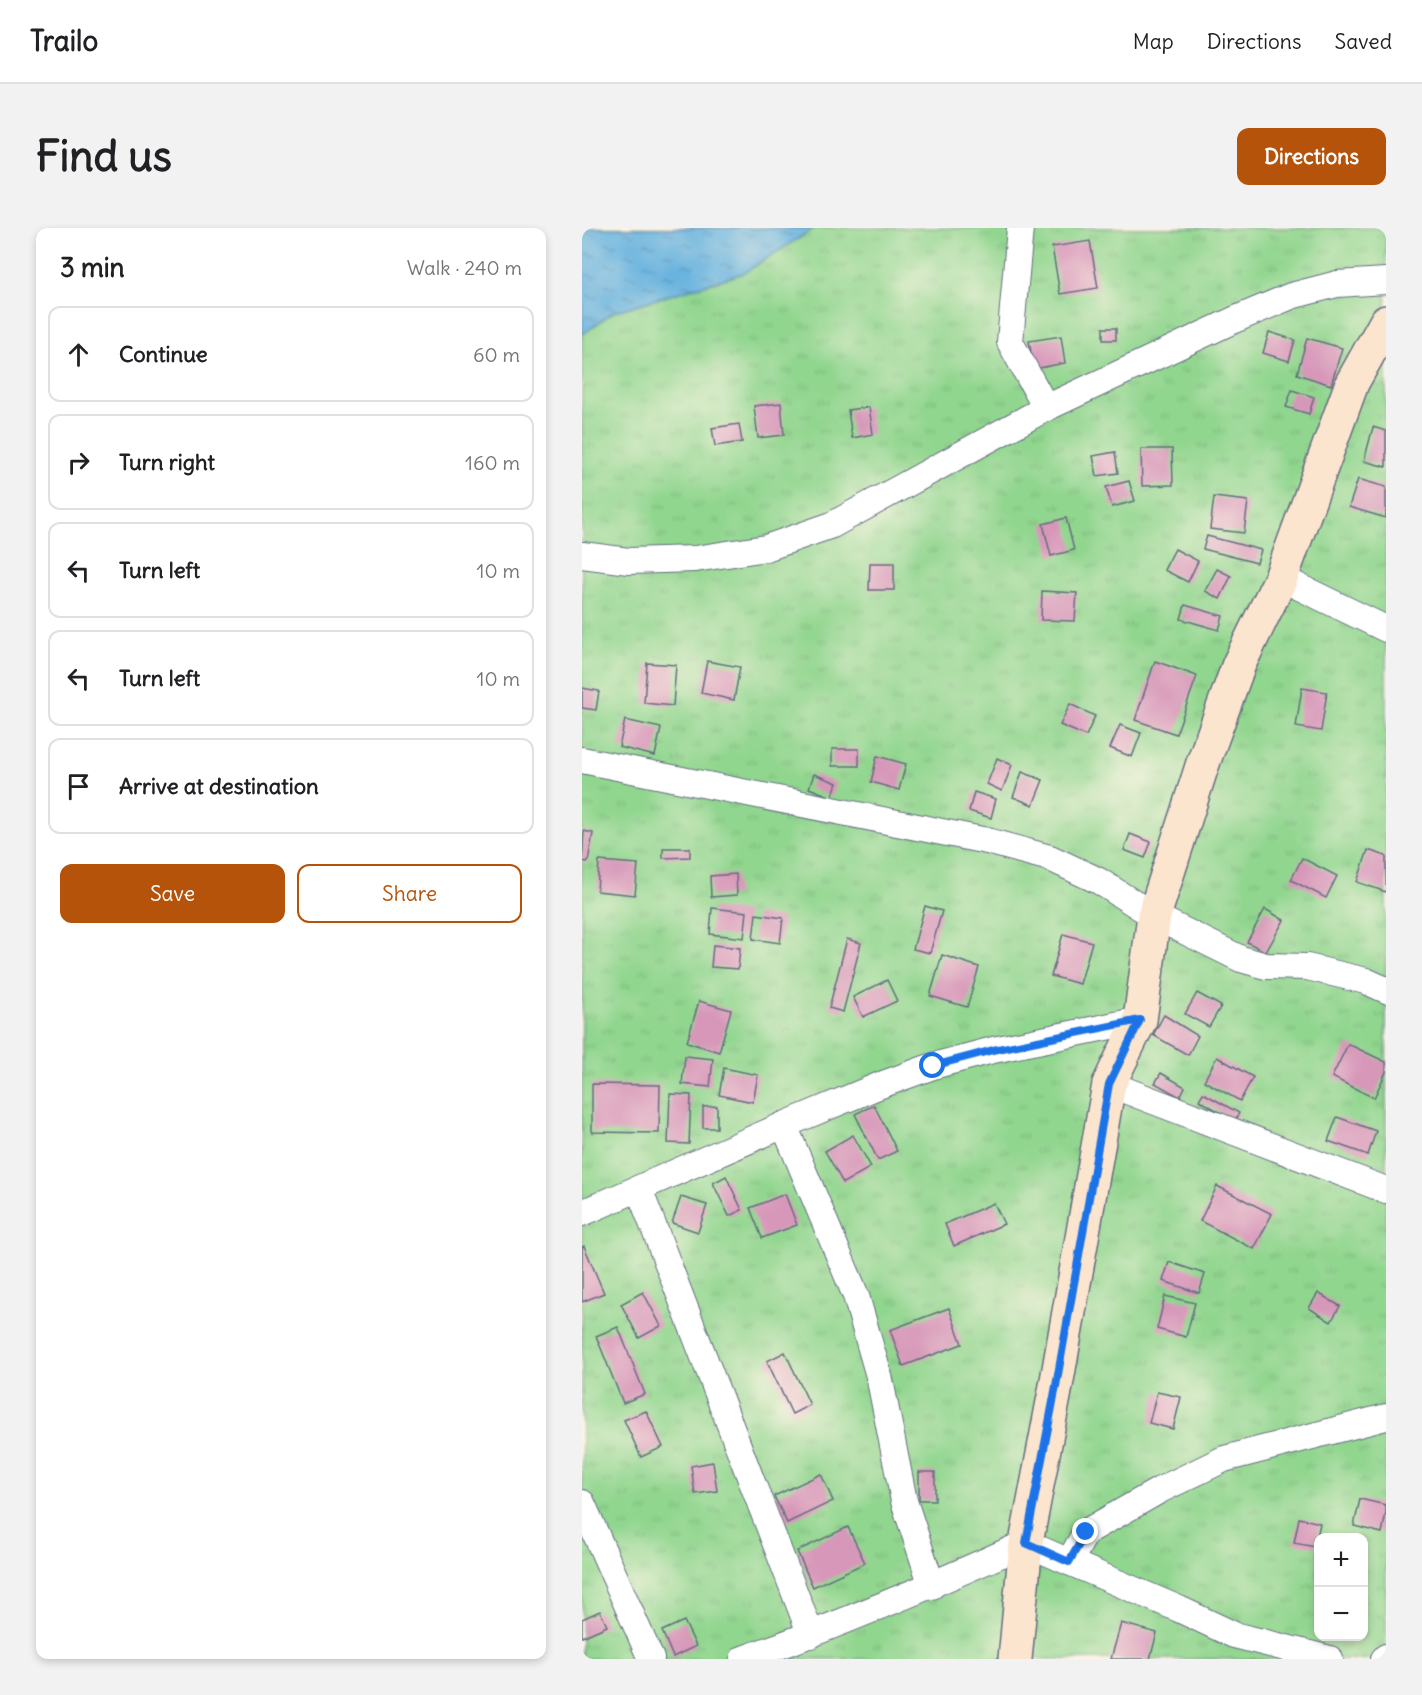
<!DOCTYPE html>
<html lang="en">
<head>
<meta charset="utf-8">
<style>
	:root { --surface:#fff; --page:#f2f2f2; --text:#202124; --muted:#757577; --line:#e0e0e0; --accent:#b45309 }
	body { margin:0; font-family:Delius,sans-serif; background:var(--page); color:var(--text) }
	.controls { position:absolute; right:18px; bottom:18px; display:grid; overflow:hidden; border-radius:12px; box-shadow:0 3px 9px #0003 }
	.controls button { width:54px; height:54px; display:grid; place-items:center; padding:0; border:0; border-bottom:2px solid var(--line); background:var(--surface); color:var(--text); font:30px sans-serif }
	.stop { position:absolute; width:18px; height:18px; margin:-14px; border:4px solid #1a73e8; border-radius:50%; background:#fff }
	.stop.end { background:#1a73e8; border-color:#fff; box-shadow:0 2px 6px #0008 }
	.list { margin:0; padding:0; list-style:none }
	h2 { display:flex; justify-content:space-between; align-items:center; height:78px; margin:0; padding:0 24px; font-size:26px }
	h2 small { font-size:20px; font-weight:400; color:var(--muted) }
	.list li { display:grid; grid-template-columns:39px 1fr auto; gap:18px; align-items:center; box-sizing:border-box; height:96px; margin:0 12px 12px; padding:0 12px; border:2px solid var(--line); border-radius:12px }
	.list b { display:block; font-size:22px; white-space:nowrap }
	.list em { font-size:20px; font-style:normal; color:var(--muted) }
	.actions { display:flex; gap:12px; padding:18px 24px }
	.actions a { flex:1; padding:14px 0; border:2px solid var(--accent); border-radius:12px; text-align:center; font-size:21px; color:var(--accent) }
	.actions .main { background:var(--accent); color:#fff }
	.icon { flex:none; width:33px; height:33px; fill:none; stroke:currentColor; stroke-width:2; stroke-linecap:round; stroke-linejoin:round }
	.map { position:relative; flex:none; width:804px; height:1431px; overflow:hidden; border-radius:12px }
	header { display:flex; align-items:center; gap:36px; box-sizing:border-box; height:84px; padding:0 30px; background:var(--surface); border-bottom:2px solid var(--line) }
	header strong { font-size:28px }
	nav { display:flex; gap:33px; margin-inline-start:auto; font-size:21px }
	.intro { display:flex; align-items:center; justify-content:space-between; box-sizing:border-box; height:144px; padding:0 36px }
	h1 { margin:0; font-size:42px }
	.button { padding:15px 27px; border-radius:12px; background:var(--accent); color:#fff; font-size:21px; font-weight:700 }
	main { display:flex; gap:36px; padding:0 36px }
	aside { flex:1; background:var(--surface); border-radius:12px; box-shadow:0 3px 9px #0003 }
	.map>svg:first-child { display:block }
	.grass { fill:url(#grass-tufts); stroke:#568276; stroke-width:1.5; fill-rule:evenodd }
	.water { fill:url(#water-ripples); stroke:#40709e; stroke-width:1.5 }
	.building { fill:#d797b9 }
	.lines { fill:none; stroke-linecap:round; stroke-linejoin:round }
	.street-casing { stroke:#636d7f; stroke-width:28 }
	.secondary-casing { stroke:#636d7f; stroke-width:36 }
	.street { stroke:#fff; stroke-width:26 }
	.secondary { stroke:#fce5cf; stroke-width:33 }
	.route { stroke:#1a73e8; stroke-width:8 }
</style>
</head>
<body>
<header>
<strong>Trailo</strong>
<nav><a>Map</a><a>Directions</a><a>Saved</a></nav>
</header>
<div class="intro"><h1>Find us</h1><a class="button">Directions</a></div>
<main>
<aside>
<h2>3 min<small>Walk · 240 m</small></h2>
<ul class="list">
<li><svg class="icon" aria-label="ahead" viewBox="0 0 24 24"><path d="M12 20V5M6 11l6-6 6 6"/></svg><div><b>Continue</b></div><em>60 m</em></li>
<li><svg class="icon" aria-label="right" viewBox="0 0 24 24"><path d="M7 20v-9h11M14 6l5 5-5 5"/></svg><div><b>Turn right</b></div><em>160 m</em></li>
<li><svg class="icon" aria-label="left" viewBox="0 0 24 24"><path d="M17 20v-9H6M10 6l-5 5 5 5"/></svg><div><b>Turn left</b></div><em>10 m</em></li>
<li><svg class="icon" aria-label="left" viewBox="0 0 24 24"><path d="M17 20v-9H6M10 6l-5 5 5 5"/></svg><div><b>Turn left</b></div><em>10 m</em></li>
<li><svg class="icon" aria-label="arrive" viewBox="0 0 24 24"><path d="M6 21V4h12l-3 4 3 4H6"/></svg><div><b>Arrive at destination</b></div></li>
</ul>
<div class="actions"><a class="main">Save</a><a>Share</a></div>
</aside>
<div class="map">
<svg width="804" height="1431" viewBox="0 0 804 1431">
	<defs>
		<pattern id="grass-tufts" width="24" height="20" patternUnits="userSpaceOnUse" patternTransform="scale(1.5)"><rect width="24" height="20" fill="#91d68f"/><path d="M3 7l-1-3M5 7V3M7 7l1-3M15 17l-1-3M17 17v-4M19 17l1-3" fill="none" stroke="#7cb87e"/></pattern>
		<pattern id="water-ripples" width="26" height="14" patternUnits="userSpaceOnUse" patternTransform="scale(1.5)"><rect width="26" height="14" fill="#66b2df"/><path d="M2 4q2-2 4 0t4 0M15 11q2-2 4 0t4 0" fill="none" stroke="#5391b8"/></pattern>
	</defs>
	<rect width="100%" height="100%" fill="#fcf5e5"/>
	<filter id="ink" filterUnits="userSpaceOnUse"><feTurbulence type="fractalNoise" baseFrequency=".0167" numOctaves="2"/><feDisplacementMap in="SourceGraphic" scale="12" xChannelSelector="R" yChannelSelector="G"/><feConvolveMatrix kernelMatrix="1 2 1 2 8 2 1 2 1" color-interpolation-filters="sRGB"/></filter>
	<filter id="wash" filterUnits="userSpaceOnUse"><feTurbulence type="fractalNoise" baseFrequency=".008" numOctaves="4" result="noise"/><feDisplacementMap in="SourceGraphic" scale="24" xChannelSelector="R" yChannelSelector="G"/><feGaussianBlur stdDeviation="1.35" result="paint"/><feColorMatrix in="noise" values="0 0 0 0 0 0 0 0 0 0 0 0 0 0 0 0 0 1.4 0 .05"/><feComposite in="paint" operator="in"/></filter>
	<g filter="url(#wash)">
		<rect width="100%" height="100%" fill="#e8e0bc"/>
		<!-- grass -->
		<path class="grass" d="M0,0H804V1431H0ZM736,1310H782V1408H736Z"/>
		<!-- water -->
		<polygon class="water" points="0,0 233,0 162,45 31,84 0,107"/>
		<g id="blocks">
			<!-- building -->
			<g class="building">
				<polygon points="508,13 516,60 478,66 470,19"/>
				<rect x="521" y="100" width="13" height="12"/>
				<polygon points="687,104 713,112 707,133 681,125"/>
				<polygon points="479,108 483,135 452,141 447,113"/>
				<polygon points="725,110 760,120 749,157 715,146"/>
				<polygon points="710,162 732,169 727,186 704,179"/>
				<polygon points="199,175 202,207 176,210 172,178"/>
				<polygon points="287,179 291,206 270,210 266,182"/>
				<polygon points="157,196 160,214 133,218 130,200"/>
				<polygon points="791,199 804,203 804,239 782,233"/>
				<polygon points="559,221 590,221 591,257 560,258"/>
				<polygon points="533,224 536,245 515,248 511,228"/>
				<polygon points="776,251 804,259 804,290 767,279"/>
				<polygon points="547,253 553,273 530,279 524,259"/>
				<polygon points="632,269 666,273 662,305 628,301"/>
				<polygon points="484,290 492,322 469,328 461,296"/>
				<polygon points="625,308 679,322 675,335 621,321"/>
				<polygon points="593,321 616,333 606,354 582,342"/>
				<polygon points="288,335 312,335 312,362 287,362"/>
				<polygon points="635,341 649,348 638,371 623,363"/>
				<polygon points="460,363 495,365 493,393 459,392"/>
				<polygon points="603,377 641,388 637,402 599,391"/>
				<polygon points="125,433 158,439 152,472 119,465"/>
				<polygon points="573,433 615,448 594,506 553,492"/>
				<polygon points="65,435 94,437 91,478 62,475"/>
				<polygon points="0,460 17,463 14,482 0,480"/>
				<polygon points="720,460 745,464 739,503 714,499"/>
				<polygon points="488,476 513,488 504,508 478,497"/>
				<polygon points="43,492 79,500 73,528 37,519"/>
				<polygon points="538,497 559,505 550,529 528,520"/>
				<rect x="250" y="521" width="27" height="17"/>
				<polygon points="295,528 324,536 317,562 289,554"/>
				<polygon points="415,530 430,537 420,563 405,556"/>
				<polygon points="440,544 461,552 451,577 431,569"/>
				<polygon points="232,546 255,555 250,569 227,560"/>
				<polygon points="392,564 414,571 409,590 387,583"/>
				<polygon points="2,603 11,605 6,634 0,633"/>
				<polygon points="548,606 569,614 563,630 542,622"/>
				<polygon points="81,620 108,620 108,629 81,630"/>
				<polygon points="786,622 804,628 804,664 775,654"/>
				<polygon points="720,630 755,648 744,670 709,652"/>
				<polygon points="17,633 56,636 53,667 15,663"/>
				<polygon points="154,646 155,667 129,669 128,648"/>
				<polygon points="343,678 360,683 348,725 331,721"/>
				<polygon points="130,680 165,684 162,710 128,706"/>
				<polygon points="683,681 702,692 684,724 665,714"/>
				<polygon points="174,686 201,690 198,715 171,711"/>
				<polygon points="481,706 510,714 498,756 469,748"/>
				<polygon points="265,711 279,715 261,784 247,780"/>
				<polygon points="131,717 158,720 156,741 129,739"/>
				<polygon points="360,727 397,739 385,779 348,768"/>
				<polygon points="305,752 315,773 281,789 271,769"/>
				<polygon points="615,765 639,778 627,799 603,786"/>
				<polygon points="117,773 149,782 137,824 105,814"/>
				<polygon points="582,787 616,808 606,827 571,807"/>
				<polygon points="766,816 804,834 804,844 792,870 750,849"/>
				<polygon points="103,828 131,831 128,859 100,856"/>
				<polygon points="635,829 671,849 658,873 622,853"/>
				<polygon points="142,840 176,847 171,874 137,867"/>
				<polygon points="579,845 603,859 598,869 573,855"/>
				<polygon points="10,856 78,857 77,905 10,904"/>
				<polygon points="621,865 657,885 653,893 617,872"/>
				<polygon points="88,866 109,867 107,916 86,915"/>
				<polygon points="292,877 315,923 296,932 273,886"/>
				<polygon points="135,878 135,900 121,900 121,879"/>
				<polygon points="755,889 794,903 786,927 746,913"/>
				<polygon points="271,907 289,939 261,955 243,923"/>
				<polygon points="144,948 160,982 147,988 131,955"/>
				<polygon points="635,958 690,986 672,1021 618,993"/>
				<polygon points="203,966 215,997 180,1010 168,980"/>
				<polygon points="99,969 125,977 116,1004 90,995"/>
				<polygon points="412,975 422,996 372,1018 363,996"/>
				<polygon points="2,1018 22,1065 0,1074 0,1019"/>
				<polygon points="587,1034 623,1046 617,1065 581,1053"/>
				<polygon points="61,1064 79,1098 57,1110 39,1076"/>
				<polygon points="736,1065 758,1078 749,1094 727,1080"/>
				<polygon points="583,1068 613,1075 604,1109 575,1101"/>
				<polygon points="367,1080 380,1116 321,1138 308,1102"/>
				<polygon points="36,1099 63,1166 41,1175 14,1108"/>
				<polygon points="203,1124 228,1177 210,1186 185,1133"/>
				<polygon points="575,1164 599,1169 591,1201 567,1195"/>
				<polygon points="64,1183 81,1219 59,1229 42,1192"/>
				<polygon points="131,1234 135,1263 113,1266 109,1238"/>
				<rect x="337" y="1244" width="16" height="28"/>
				<polygon points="239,1246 251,1273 205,1295 192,1268"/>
				<polygon points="778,1271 804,1277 804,1285 800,1305 772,1298"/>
				<polygon points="717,1290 738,1295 733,1319 712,1315"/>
				<polygon points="266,1299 283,1335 231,1359 215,1323"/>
				<polygon points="18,1383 25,1398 0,1409 0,1391"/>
				<polygon points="102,1393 114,1418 91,1429 80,1403"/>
				<polygon points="539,1395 575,1405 568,1431 529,1431"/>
			</g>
		</g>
	</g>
	<g filter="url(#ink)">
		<use href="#blocks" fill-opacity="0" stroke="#636d7f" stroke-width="1.5"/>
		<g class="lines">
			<!-- street casing -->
			<g class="street-casing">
				<g id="street">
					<polyline points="438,0 428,114 464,180"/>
					<polyline points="0,327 47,333 113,331 184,320 250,297 464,180 652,92 709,68 755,56 804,53"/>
					<polyline points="699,350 804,401"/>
					<polyline points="0,532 405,613 468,630 517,653 572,688 659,731 684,738 725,739 784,753 804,762"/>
					<polyline points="527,856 804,962"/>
					<polyline points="202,897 274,1068 298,1152 322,1273 350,1358"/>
					<polyline points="57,961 229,1407"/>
					<polyline points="0,985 202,897 296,858 351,838 411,822 558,792"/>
					<polyline points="0,1275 69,1431"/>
					<polyline points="487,1334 597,1381 652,1407 748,1431"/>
					<path d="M161,1431C258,1397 351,1357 444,1315L487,1334L504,1304L578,1262L642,1231L804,1189"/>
					<polyline points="802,1431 804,1429"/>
				</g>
			</g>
			<!-- secondary casing -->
			<g class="secondary-casing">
				<polyline id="secondary" points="433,1431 444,1315 474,1158 527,856 558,792 572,688 620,538 657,436 699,350 770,155 804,94"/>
			</g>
			<!-- street -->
			<use href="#street" class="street"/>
			<!-- secondary -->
			<use href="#secondary" class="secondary"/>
		</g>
	</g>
	<g class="lines" filter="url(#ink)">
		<!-- route -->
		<polyline class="route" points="351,838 411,822 558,792 527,856 474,1158 444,1315 487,1334 504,1304"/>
	</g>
</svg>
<div class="controls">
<button>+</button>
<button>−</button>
</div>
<div class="stop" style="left:351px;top:838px"></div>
<div class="stop end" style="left:504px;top:1304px"></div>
</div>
</main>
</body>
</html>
